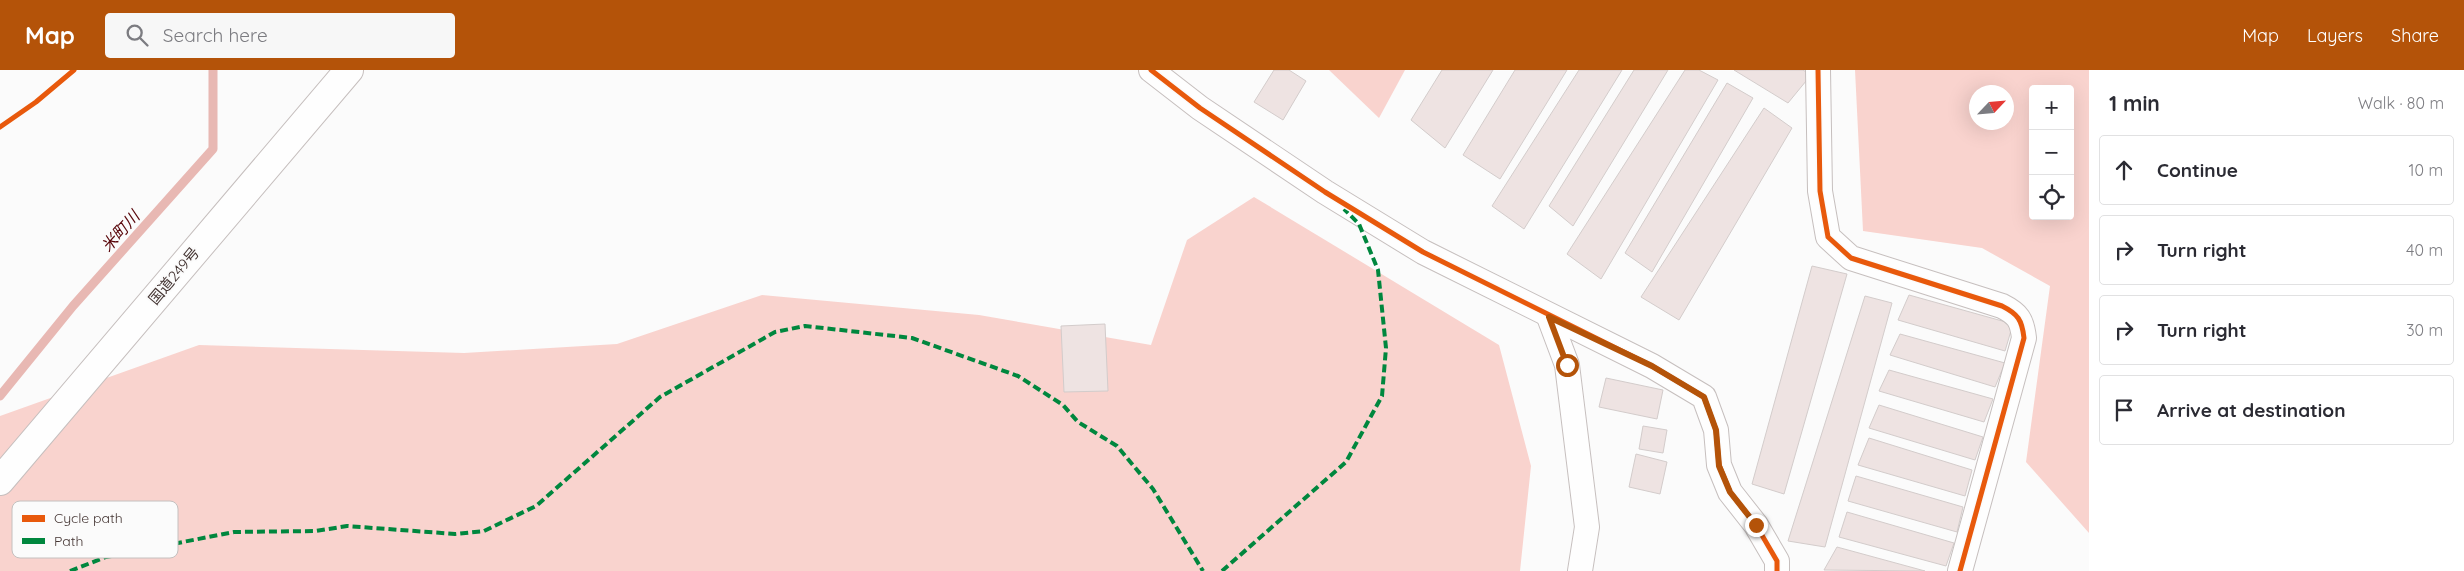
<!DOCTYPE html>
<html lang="en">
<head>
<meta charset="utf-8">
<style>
	:root { --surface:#fff; --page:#f7f7f7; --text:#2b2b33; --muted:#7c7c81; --line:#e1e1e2; --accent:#b45309 }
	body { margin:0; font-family:Quicksand,"Noto Sans JP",sans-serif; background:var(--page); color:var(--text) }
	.controls { position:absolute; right:15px; top:15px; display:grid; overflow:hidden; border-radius:5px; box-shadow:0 5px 20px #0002 }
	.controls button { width:45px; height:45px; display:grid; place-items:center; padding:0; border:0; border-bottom:1px solid var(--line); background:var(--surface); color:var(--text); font:25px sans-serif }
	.compass { position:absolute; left:1969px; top:15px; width:45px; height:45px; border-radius:50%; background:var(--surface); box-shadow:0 5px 20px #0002; rotate:64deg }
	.stop { position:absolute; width:15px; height:15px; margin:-11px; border:4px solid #b45309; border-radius:50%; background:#fff }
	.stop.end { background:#b45309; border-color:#fff; box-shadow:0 1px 5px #0008 }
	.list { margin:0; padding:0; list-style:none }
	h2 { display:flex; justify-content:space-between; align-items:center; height:65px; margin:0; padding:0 20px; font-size:21px }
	h2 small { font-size:16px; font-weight:400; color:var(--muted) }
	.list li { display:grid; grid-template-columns:32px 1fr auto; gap:15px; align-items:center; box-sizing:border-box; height:70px; margin:0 10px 10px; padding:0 10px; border:1px solid var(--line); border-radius:5px }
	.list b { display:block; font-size:19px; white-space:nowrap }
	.list em { font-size:16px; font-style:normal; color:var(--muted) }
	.icon { flex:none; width:28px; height:28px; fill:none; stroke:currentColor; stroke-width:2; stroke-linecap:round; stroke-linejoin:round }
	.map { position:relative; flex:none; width:2089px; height:501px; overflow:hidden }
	header { display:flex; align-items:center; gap:30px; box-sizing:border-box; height:70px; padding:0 25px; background:var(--accent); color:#fff }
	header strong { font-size:24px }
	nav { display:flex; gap:28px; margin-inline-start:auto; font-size:18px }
	.search { width:350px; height:45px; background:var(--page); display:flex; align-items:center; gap:12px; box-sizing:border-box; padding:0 18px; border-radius:5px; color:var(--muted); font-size:19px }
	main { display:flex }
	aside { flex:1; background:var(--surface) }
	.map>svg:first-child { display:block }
	.forest { fill:#f9d3ce; fill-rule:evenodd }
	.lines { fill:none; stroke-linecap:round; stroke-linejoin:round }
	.stream { stroke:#e8b8b3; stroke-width:9 }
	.building { fill:#eee3e2; stroke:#d3cccb }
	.minor-casing { stroke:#c6bfbe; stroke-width:26 }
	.trunk-casing { stroke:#c6bfbe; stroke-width:30 }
	.minor { stroke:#fefefe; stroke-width:24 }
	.trunk { stroke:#fefefe; stroke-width:28 }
	.quiet { stroke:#00873e; stroke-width:4; stroke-dasharray:8 4; stroke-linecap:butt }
	.cycleway-casing { stroke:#fbfbfb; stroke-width:8 }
	.cycleway { stroke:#e8590c; stroke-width:5 }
	.route { stroke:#b45309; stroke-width:6 }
	.labels { text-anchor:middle; stroke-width:4; stroke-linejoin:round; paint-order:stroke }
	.street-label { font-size:15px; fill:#453634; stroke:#fbfbfb }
	.water-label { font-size:16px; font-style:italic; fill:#580509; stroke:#fbfbfb }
	.key { fill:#fbfbfb; stroke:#c4c0bf; stroke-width:1 }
	.key-label { font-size:14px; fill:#453634 }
</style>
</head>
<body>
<header>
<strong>Map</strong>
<div class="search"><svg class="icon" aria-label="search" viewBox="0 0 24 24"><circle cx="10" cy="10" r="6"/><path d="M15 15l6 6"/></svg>Search here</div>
<nav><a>Map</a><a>Layers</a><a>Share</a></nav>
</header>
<main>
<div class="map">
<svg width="2089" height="501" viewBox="0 0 2089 501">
	<rect width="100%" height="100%" fill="#fbfbfb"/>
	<!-- forest -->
	<g class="forest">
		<polygon points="1329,0 1405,0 1379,48"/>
		<path d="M1855,0H2089V463L2026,392L2050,216L1982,178L1863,161ZM2033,19H2070V146H2033ZM2006,22V52H1976V22Z"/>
		<polygon points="1254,127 1499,275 1531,396 1520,501 0,501 0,346 199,275 464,283 617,274 762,225 979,245 1151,275 1187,170"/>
	</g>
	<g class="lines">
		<!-- stream -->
		<polyline class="stream" points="0,326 73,236 213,79 213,0"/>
	</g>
	<!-- building -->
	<g class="building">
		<polygon points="1274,0 1289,0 1306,11 1283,50 1254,32"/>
		<polygon points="1442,0 1493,0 1445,78 1411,50"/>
		<polygon points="1515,0 1567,0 1500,109 1463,85"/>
		<polygon points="1579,0 1622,0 1524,159 1492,136"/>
		<polygon points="1634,0 1668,0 1573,156 1549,136"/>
		<polygon points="1685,0 1699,0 1718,10 1601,209 1567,184"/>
		<polygon points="1734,0 1803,0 1811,5 1788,33"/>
		<polygon points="1727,13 1753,28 1652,202 1625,183"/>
		<polygon points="1764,38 1792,58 1679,250 1641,227"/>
		<polygon points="1812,196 1847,204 1784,424 1752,414"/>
		<polygon points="1909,225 2013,254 2005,281 1898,250"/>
		<polygon points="1865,226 1892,233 1825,477 1788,471"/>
		<polygon points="1105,254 1108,321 1064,322 1061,256"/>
		<polygon points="1900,264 2005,293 1995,317 1890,285"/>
		<polygon points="1889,300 1993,329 1984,352 1879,321"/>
		<polygon points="1606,308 1663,320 1657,349 1599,337"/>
		<polygon points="1879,335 1983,367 1975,390 1869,358"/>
		<polygon points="1643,356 1667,360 1663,383 1639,379"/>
		<polygon points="1869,368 1972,400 1965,426 1858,395"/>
		<polygon points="1636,384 1667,392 1660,424 1629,417"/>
		<polygon points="1856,406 1963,437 1957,462 1848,431"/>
		<polygon points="1847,442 1954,473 1946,496 1839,467"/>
		<polygon points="1837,477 1925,501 1824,500"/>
	</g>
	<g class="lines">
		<!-- minor casing -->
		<g class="minor-casing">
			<g id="minor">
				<polyline points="1151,0 1200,38 1325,122 1423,182 1652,296 1704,327 1716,360 1719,395 1730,422 1756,455 1777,491 1777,501"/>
				<path d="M1818,0L1820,121L1828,167L1851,188L2002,236C2018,244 2022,250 2024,268L1960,501"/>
				<polyline points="1549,247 1567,295 1587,457 1580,501"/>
			</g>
		</g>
		<!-- trunk casing -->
		<g class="trunk-casing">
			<polyline id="trunk" points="0,411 349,0"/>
		</g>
		<!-- minor -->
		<use href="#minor" class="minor"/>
		<!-- trunk -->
		<use href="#trunk" class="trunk"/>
		<!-- quiet -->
		<g class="quiet">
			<polyline points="70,501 106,487 234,462 316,461 347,456 455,464 484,461 536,436 660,327 775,262 805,256 912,268 1018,306 1063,335 1078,352 1117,376 1153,419 1203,501"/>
			<polyline points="1222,501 1346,392 1382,326 1386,278 1378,200 1359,154 1344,139"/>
		</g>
		<!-- cycleway casing -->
		<g class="cycleway-casing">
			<g id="cycleway">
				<polyline points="1151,0 1200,38 1325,122 1423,182 1652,296 1704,327 1716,360 1719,395 1730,422 1756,455 1777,491 1777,501"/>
				<path d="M1818,0L1820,121L1828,167L1851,188L2002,236C2018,244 2022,250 2024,268L1960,501"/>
				<polyline points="0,57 36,32 74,0"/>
			</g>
		</g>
		<!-- cycleway -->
		<use href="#cycleway" class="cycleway"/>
	</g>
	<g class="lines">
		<!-- route -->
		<polyline class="route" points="1567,295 1549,247 1652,296 1704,327 1716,360 1719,396 1730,422 1756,455"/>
	</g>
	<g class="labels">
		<!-- street labels -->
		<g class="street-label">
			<text transform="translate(174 206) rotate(-50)" y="5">国道249号</text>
		</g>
		<!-- water labels -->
		<g class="water-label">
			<text transform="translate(120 161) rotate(-48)" y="6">米町川</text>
		</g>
	</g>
	<!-- legend -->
	<rect x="12" y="431" width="166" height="57" rx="8" class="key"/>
	<rect x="22" y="445" width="23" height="7" fill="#e8590c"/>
	<rect x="22" y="468" width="23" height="6" fill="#00873e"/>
	<g class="key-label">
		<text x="54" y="453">Cycle path</text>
		<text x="54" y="476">Path</text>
	</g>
</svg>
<div class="controls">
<button>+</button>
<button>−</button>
<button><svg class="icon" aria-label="locate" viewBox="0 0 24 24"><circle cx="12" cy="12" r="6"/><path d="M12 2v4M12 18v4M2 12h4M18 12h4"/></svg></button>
</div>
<svg class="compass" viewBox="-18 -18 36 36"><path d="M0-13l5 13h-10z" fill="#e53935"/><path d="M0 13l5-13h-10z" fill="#7c7c81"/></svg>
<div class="stop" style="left:1567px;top:295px"></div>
<div class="stop end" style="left:1756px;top:455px"></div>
</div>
<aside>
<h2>1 min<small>Walk · 80 m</small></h2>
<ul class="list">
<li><svg class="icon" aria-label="ahead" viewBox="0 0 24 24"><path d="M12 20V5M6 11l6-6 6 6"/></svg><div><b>Continue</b></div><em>10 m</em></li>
<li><svg class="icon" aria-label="right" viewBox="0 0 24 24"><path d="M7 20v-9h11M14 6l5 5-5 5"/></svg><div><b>Turn right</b></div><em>40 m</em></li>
<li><svg class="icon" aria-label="right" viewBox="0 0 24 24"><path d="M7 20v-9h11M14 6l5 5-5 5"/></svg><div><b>Turn right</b></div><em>30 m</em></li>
<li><svg class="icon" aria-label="arrive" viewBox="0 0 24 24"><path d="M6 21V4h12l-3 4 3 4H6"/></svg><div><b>Arrive at destination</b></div></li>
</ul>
</aside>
</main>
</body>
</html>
